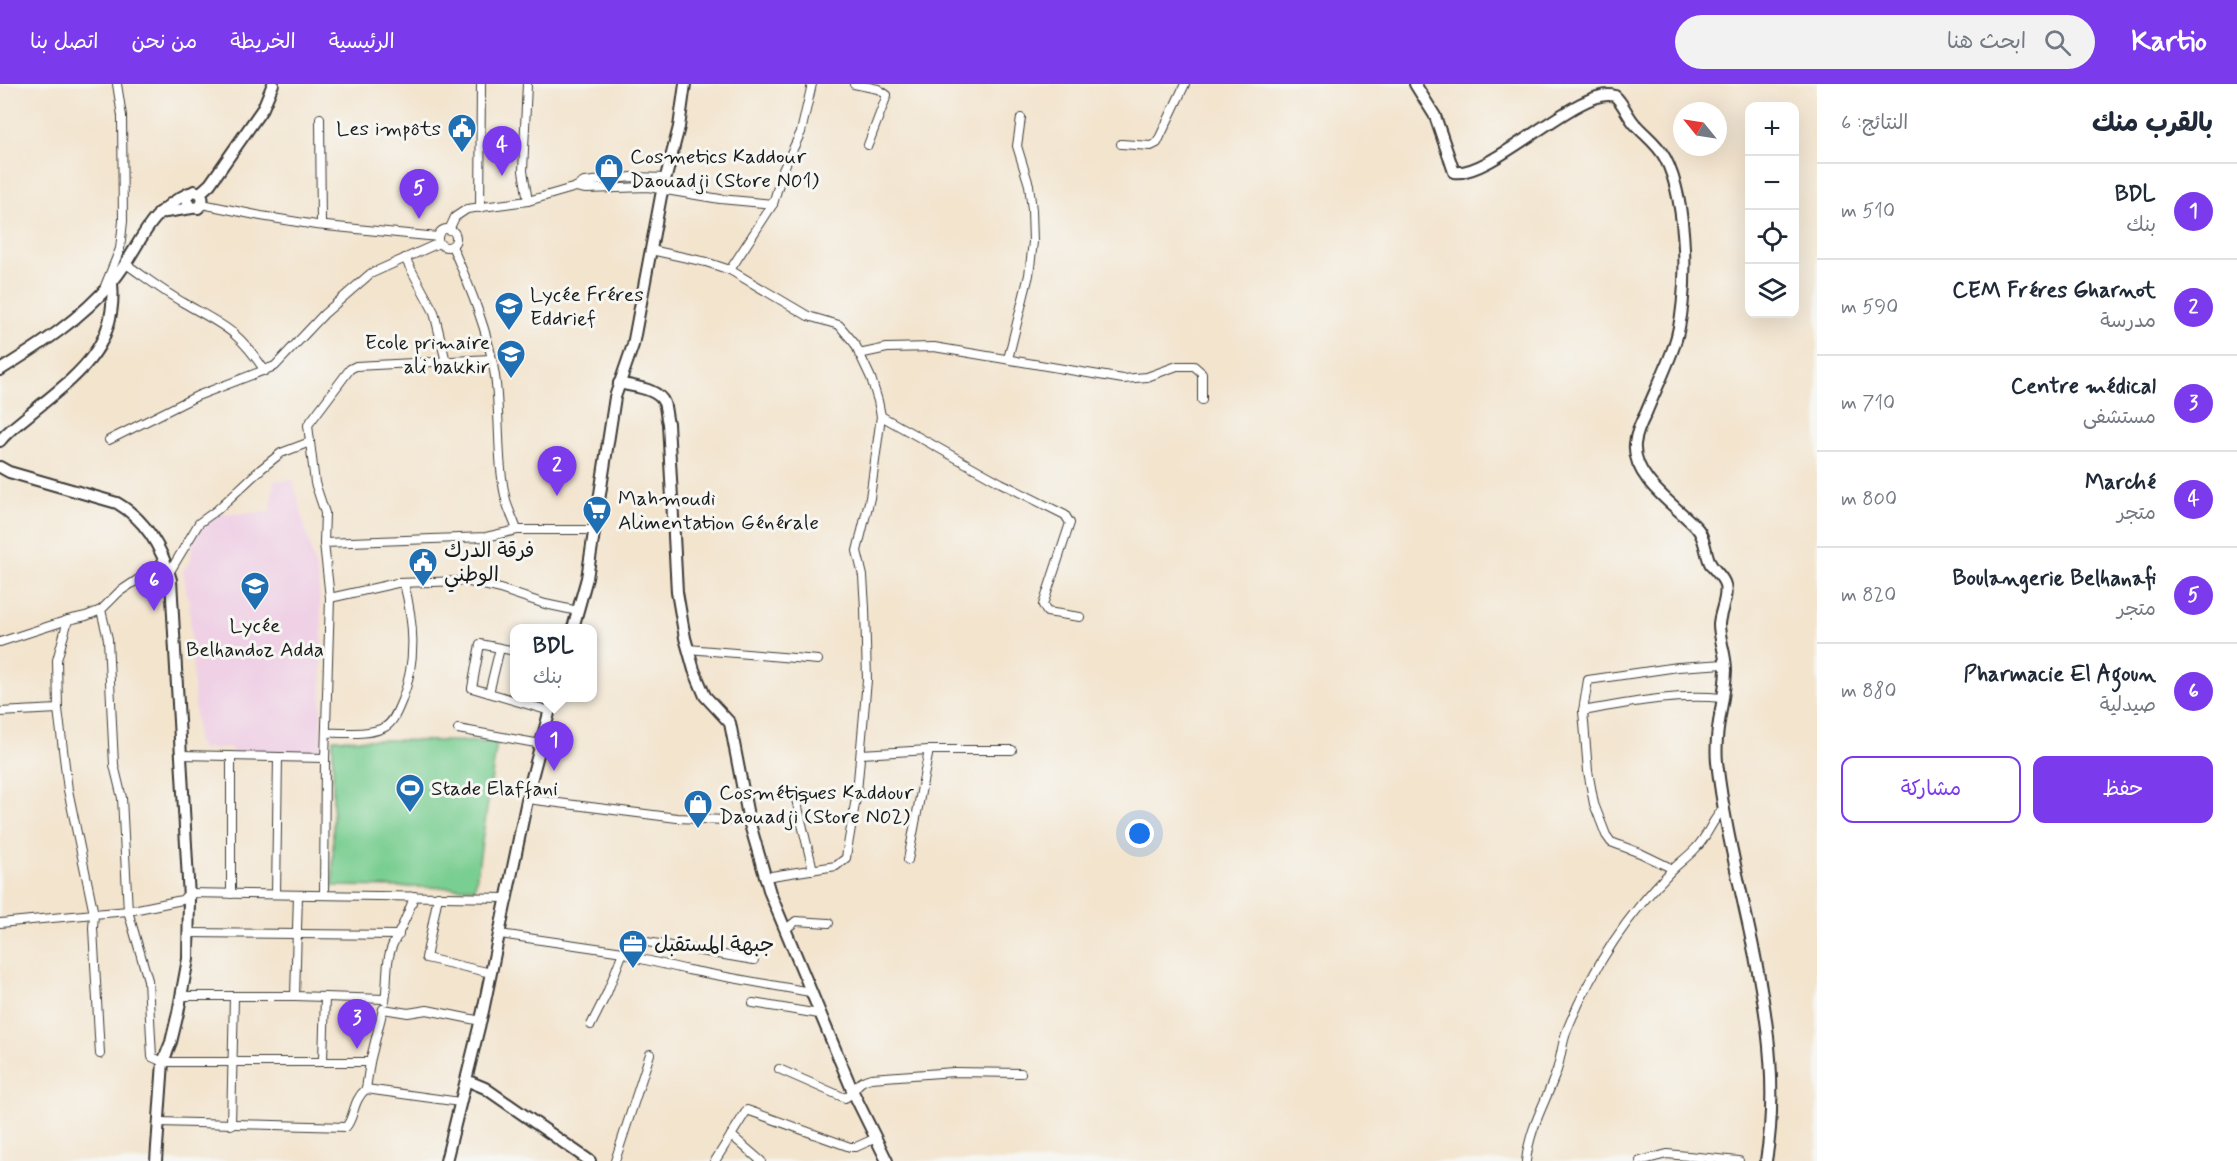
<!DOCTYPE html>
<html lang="ar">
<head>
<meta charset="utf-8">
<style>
	:root { --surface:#fff; --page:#f2f2f3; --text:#1f2937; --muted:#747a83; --line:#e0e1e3; --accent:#7c3aed }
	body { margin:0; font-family:Mynerve,"Playpen Sans Arabic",sans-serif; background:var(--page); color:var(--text); direction:rtl }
	.controls { position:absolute; right:18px; top:18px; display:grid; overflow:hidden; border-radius:12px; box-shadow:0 6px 24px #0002 }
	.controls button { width:54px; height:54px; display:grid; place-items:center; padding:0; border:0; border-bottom:2px solid var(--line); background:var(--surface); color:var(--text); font:30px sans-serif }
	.compass { position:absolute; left:1673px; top:18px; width:54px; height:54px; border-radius:50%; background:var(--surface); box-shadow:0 6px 24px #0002; rotate:300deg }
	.you { position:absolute; left:1140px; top:750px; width:21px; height:21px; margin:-15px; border:4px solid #fff; border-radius:50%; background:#1a73e8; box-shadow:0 0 0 9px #1a73e833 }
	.badge { display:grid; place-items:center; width:39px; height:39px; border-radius:50%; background:var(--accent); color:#fff; font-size:20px; font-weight:700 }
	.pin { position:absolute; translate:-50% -50px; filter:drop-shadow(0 2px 3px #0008) }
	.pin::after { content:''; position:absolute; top:32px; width:21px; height:18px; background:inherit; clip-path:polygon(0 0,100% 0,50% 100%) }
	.popup { position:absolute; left:510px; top:540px; width:87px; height:78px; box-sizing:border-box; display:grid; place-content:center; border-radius:12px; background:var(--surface); filter:drop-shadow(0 2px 4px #0005); font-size:20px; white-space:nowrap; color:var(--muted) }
	.popup b { font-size:22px; color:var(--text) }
	.popup::after { content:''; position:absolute; left:50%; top:100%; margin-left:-12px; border:12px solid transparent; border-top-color:var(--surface) }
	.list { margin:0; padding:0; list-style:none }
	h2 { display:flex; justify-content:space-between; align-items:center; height:78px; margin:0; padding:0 24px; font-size:26px }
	h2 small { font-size:20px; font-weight:400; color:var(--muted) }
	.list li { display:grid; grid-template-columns:39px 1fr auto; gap:18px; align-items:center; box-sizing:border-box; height:96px; padding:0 24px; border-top:2px solid var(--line) }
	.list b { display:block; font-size:22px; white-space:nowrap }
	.list p { margin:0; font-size:20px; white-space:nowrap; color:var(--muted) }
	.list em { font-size:20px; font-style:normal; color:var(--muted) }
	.actions { display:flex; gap:12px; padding:18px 24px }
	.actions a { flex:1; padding:14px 0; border:2px solid var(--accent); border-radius:12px; text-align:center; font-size:21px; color:var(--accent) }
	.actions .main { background:var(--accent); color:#fff }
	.icon { flex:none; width:33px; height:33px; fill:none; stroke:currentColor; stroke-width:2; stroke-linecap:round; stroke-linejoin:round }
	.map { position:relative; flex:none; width:1817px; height:1077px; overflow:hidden; direction:ltr }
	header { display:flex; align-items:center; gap:36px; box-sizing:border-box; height:84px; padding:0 30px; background:var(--accent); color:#fff }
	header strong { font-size:28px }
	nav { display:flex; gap:33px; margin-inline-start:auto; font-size:21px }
	.search { width:420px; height:54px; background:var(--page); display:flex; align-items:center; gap:15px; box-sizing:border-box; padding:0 21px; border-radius:33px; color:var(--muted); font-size:22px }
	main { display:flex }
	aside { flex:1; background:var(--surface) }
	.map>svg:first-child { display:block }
	.built { fill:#efd0e5 }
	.green { fill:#79ce91; stroke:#4a7556; stroke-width:1.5 }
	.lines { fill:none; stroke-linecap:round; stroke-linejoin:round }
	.street-casing { stroke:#3c3a37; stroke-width:10 }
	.secondary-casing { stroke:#3c3a37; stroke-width:14 }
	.street { stroke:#fff; stroke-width:8 }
	.secondary { stroke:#fff; stroke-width:10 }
	.labels { text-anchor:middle; stroke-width:6; stroke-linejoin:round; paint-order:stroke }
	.poi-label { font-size:21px; fill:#1c1c1c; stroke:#f6f6f2; text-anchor:start }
</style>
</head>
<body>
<header>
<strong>Kartio</strong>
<div class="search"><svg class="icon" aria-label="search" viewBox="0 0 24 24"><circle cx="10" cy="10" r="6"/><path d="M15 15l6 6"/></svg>ابحث هنا</div>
<nav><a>الرئيسية</a><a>الخريطة</a><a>من نحن</a><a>اتصل بنا</a></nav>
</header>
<main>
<aside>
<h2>بالقرب منك<small>النتائج: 6</small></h2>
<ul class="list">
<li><span class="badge">1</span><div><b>BDL</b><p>بنك</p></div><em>510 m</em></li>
<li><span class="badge">2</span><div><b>CEM Fréres Gharnot</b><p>مدرسة</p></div><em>590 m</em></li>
<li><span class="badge">3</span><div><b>Centre médical</b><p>مستشفى</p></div><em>710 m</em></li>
<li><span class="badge">4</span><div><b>Marché</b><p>متجر</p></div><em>800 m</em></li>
<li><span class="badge">5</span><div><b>Boulangerie Belhanafi</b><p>متجر</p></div><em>820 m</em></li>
<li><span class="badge">6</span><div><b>Pharmacie El Agoun</b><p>صيدلية</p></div><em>880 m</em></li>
</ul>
<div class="actions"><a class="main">حفظ</a><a>مشاركة</a></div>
</aside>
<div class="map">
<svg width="1817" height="1077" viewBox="0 0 1817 1077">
	<rect width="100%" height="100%" fill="#f6f6f2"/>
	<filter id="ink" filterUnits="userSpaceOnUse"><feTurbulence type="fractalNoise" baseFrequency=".0167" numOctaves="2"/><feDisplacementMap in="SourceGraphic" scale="12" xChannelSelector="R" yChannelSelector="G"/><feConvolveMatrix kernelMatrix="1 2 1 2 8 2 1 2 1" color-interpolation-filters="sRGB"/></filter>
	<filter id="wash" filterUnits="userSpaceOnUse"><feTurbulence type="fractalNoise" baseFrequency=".008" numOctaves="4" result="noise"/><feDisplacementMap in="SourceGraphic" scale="24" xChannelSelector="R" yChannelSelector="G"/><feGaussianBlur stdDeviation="1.35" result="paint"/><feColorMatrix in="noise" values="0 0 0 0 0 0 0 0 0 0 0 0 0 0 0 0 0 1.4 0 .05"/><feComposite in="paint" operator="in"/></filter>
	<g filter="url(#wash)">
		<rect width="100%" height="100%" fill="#f3e4ce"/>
		<!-- built -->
		<polygon class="built" points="293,396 318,493 322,542 321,671 235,670 230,664 200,665 200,661 197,659 189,514 187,513 183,486 191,477 192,462 202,441 220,430 270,428 274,397"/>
		<!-- green -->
		<polygon class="green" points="333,655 497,658 475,804 333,802"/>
	</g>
	<g filter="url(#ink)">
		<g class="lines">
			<!-- street casing -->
			<g class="street-casing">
				<g id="street">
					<polyline points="527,0 523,87 528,117"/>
					<polyline points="854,0 878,5 887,11 868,61"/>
					<polyline points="320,34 321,141"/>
					<polyline points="1121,60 1151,62 1157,59 1185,0"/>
					<polyline points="576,103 586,105 648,103 720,115 773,120"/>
					<polyline points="202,120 261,132 316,141 438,153"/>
					<polyline points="480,124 481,0"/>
					<circle cx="447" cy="154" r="9"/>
					<polyline points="449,146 455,133 467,125 528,117 576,103 584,98 632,93 666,94"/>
					<path d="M452,162C469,201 489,249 495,292C501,334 496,379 507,420C510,429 514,437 517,446"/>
					<polyline points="651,166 706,178 730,186 773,120 783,86 801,48 812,0"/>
					<polyline points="405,174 434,228 446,278"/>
					<path d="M126,180C145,193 164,208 184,219C224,242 238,246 265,287"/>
					<polyline points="730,186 808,232 839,241 855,260 871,294 878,317 881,332 870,414 857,467 863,492 865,524 867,596 857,708 847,767 846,774 836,782 765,793"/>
					<polyline points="105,202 120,165 123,137 122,32 117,0"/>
					<polyline points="859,270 887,264 934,263 1123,295 1147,293 1177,282 1194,282 1202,289 1202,316"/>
					<polyline points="1008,275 1029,191 1033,158 1032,126 1029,101 1017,62 1021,34"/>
					<polyline points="881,332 1001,399 1065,431 1070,439 1043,521 1047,528 1080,533"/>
					<polyline points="109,356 197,312 275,282 324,230 370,190 439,159"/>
					<polyline points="310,358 315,399 325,429 324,459"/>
					<polyline points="330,514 397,499 465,497 497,504 545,520 578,527"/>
					<polyline points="0,558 68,536"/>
					<polyline points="688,565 818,576"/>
					<polyline points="515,567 480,560 472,604 550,627"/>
					<polyline points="489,609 500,564"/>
					<path d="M1583,627C1628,619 1676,609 1722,614"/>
					<polyline points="0,628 58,625"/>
					<polyline points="458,645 541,660"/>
					<path d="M326,649C344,648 368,652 385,643C394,638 398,625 402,616C417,577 414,539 404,499"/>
					<polyline points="861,670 929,666 1012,666"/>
					<polyline points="181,671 325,674"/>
					<polyline points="795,711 813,786"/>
					<polyline points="527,715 677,734 749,737"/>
					<polyline points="908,776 929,666"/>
					<polyline points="1673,785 1640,769 1611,758 1606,751 1594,720 1588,687 1583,627 1588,596 1678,583 1725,580"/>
					<polyline points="231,810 231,672"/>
					<polyline points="276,810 278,673"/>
					<polyline points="324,811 325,674 330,514 324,459 486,453 517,446 594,446"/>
					<polyline points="438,812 426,874 491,889"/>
					<polyline points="0,839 94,830 68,706 58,625 57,576 68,536 86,532 101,526"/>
					<polyline points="786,845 796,837 829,839"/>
					<polyline points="188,849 399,851"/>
					<polyline points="500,850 623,868 637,874 688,886 810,908"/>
					<polyline points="182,912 295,912 385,915"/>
					<polyline points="295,912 298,811"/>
					<path d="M385,917C388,899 385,877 393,860C401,844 409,830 414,812"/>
					<polyline points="753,919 819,930"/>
					<polyline points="591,941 607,909 623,868 632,858 647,858 754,876"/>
					<polyline points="100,970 93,844 94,830 128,827 182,816 189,809 508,814"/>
					<polyline points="323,976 325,913"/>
					<polyline points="370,978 383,925 408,929 427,926 481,937"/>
					<path d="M779,985L845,1014C857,1008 854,998 871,994L954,988L1021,989"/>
					<polyline points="366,1005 370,978 163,978 152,973 148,896 128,827 122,714 114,681 108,555 101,526 119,508 140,494 169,489 199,439 217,426 261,385 281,369 310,358 308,341 350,285 356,282 491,275"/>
					<path d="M159,1038L346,1043C355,1033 352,1017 366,1005L460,1018"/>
					<polyline points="231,1041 234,913"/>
					<polyline points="731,1051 761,1077"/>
					<polyline points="615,1077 650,970"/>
					<polyline points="715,1077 747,1026 850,1063 856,1063 876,1054"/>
					<path d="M1526,1077C1530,1042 1546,1018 1557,986C1561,973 1562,959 1567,946C1591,887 1627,831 1672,786C1680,778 1689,772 1696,764C1708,752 1712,735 1725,723"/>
					<polyline points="1640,1077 1667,1070 1739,1077"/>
				</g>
			</g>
			<!-- secondary casing -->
			<g class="secondary-casing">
				<g id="secondary">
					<path d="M1415,0L1435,32L1454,88C1491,94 1582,0 1615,12C1623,19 1627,31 1634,39C1644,51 1657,59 1665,74C1688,117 1690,216 1674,262C1666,285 1655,307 1646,329C1641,339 1636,349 1635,360C1632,394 1675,421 1696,443C1705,452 1705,468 1710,479C1714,487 1723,492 1725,501C1728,515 1720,526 1719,540C1719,555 1726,570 1726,586C1725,617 1714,646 1717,678C1732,811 1789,941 1766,1077"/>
					<path d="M200,109C204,114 203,120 198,124L190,123L186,116L187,111L194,107L200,109L210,100L263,24L273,0"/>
					<polyline points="159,129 192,124"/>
					<path d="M0,286C40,261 81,235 112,198C141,164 144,130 189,109"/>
					<path d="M619,299C633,303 658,304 664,319C666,324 666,333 668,339L677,508L685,554L694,586L705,612L730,639L749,737L770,809L853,1008L887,1077"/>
					<path d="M0,357C8,346 21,338 31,329C76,292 118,264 112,199"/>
					<path d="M0,383L9,388L117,419C146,436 162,464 171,496L189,814L188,875L178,929L171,958L163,978L156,1077"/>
					<polyline points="573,544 587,494 615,313 633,261 661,112 679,43 685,0"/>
					<polyline points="466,996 485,1004 590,1077"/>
					<polyline points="446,1077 483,927 531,697 553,614"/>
				</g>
			</g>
			<!-- street -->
			<use href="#street" class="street"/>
			<!-- secondary -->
			<use href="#secondary" class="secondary"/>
		</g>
	</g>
	<!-- icons -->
	<defs>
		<g id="civic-pin" transform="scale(1.5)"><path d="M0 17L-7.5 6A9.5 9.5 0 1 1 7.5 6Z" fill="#1f6fb2" stroke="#f6f6f2"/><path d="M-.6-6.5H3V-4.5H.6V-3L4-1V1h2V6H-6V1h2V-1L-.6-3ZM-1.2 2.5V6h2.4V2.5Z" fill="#fff"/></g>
		<g id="shop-pin" transform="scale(1.5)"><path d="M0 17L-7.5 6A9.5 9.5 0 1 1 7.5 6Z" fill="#1f6fb2" stroke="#f6f6f2"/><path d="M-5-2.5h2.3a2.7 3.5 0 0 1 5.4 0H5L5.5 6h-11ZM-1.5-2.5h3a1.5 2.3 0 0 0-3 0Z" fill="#fff"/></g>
		<g id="school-pin" transform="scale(1.5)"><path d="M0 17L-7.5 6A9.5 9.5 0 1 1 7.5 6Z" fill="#1f6fb2" stroke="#f6f6f2"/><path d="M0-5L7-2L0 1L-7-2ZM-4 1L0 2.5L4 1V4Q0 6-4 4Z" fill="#fff"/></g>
		<g id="supermarket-pin" transform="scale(1.5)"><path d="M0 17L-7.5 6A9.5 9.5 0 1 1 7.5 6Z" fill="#1f6fb2" stroke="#f6f6f2"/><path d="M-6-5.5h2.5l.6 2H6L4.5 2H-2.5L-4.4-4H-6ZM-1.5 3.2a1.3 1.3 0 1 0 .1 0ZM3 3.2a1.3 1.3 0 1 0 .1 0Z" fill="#fff"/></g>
		<g id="stadium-pin" transform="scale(1.5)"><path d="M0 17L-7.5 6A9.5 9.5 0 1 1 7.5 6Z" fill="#1f6fb2" stroke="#f6f6f2"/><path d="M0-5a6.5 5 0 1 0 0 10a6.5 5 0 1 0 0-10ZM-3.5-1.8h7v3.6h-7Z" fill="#fff"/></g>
		<g id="office-pin" transform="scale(1.5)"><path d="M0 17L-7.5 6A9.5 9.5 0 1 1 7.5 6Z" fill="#1f6fb2" stroke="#f6f6f2"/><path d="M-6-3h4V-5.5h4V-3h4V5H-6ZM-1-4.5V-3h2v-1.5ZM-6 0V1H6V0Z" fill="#fff"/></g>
	</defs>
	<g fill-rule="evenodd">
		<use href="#civic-pin" x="462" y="44"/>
		<use href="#shop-pin" x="609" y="84"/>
		<use href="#school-pin" x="509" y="222"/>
		<use href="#school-pin" x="511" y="270"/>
		<use href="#supermarket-pin" x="597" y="426"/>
		<use href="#civic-pin" x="423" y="478"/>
		<use href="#school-pin" x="255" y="502"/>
		<use href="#stadium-pin" x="410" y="704"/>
		<use href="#shop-pin" x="698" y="720"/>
		<use href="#office-pin" x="633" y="860"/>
	</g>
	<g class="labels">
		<!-- poi labels -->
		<g class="poi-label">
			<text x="441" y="51" text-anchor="end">Les impôts</text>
			<text x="630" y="79">Cosmetics Kaddour<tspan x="630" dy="24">Daouadji (Store N01)</tspan></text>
			<text x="530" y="217">Lycée Fréres<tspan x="530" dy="24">Eddrief</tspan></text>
			<text x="490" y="265" text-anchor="end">Ecole primaire<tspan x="490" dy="24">ali bakkir</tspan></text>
			<text x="618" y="421">Mahmoudi<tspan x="618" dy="24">Alimentation Générale</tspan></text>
			<text x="444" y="473">فرقة الدرك<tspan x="444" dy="24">الوطني</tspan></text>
			<text x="255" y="548" text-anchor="middle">Lycée<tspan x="255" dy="24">Belhandoz Adda</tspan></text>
			<text x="431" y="711">Stade Elaffani</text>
			<text x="719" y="715">Cosmétiques Kaddour<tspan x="719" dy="24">Daouadji (Store N02)</tspan></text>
			<text x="654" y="867">جبهة المستقبل</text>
		</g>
	</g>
</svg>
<div class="controls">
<button>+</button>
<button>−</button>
<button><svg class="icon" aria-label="locate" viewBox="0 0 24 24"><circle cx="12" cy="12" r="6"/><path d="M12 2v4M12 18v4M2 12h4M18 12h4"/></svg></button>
<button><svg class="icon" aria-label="layers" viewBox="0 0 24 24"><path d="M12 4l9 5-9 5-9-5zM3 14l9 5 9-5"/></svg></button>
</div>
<svg class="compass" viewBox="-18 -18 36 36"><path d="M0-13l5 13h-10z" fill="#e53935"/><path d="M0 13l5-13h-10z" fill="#747a83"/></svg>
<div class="you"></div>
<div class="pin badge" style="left:554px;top:687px">1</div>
<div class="popup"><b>BDL</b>بنك</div>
<div class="pin badge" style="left:557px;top:412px">2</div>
<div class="pin badge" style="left:357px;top:965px">3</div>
<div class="pin badge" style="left:502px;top:92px">4</div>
<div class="pin badge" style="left:419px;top:135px">5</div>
<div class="pin badge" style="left:154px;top:527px">6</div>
</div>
</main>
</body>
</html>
